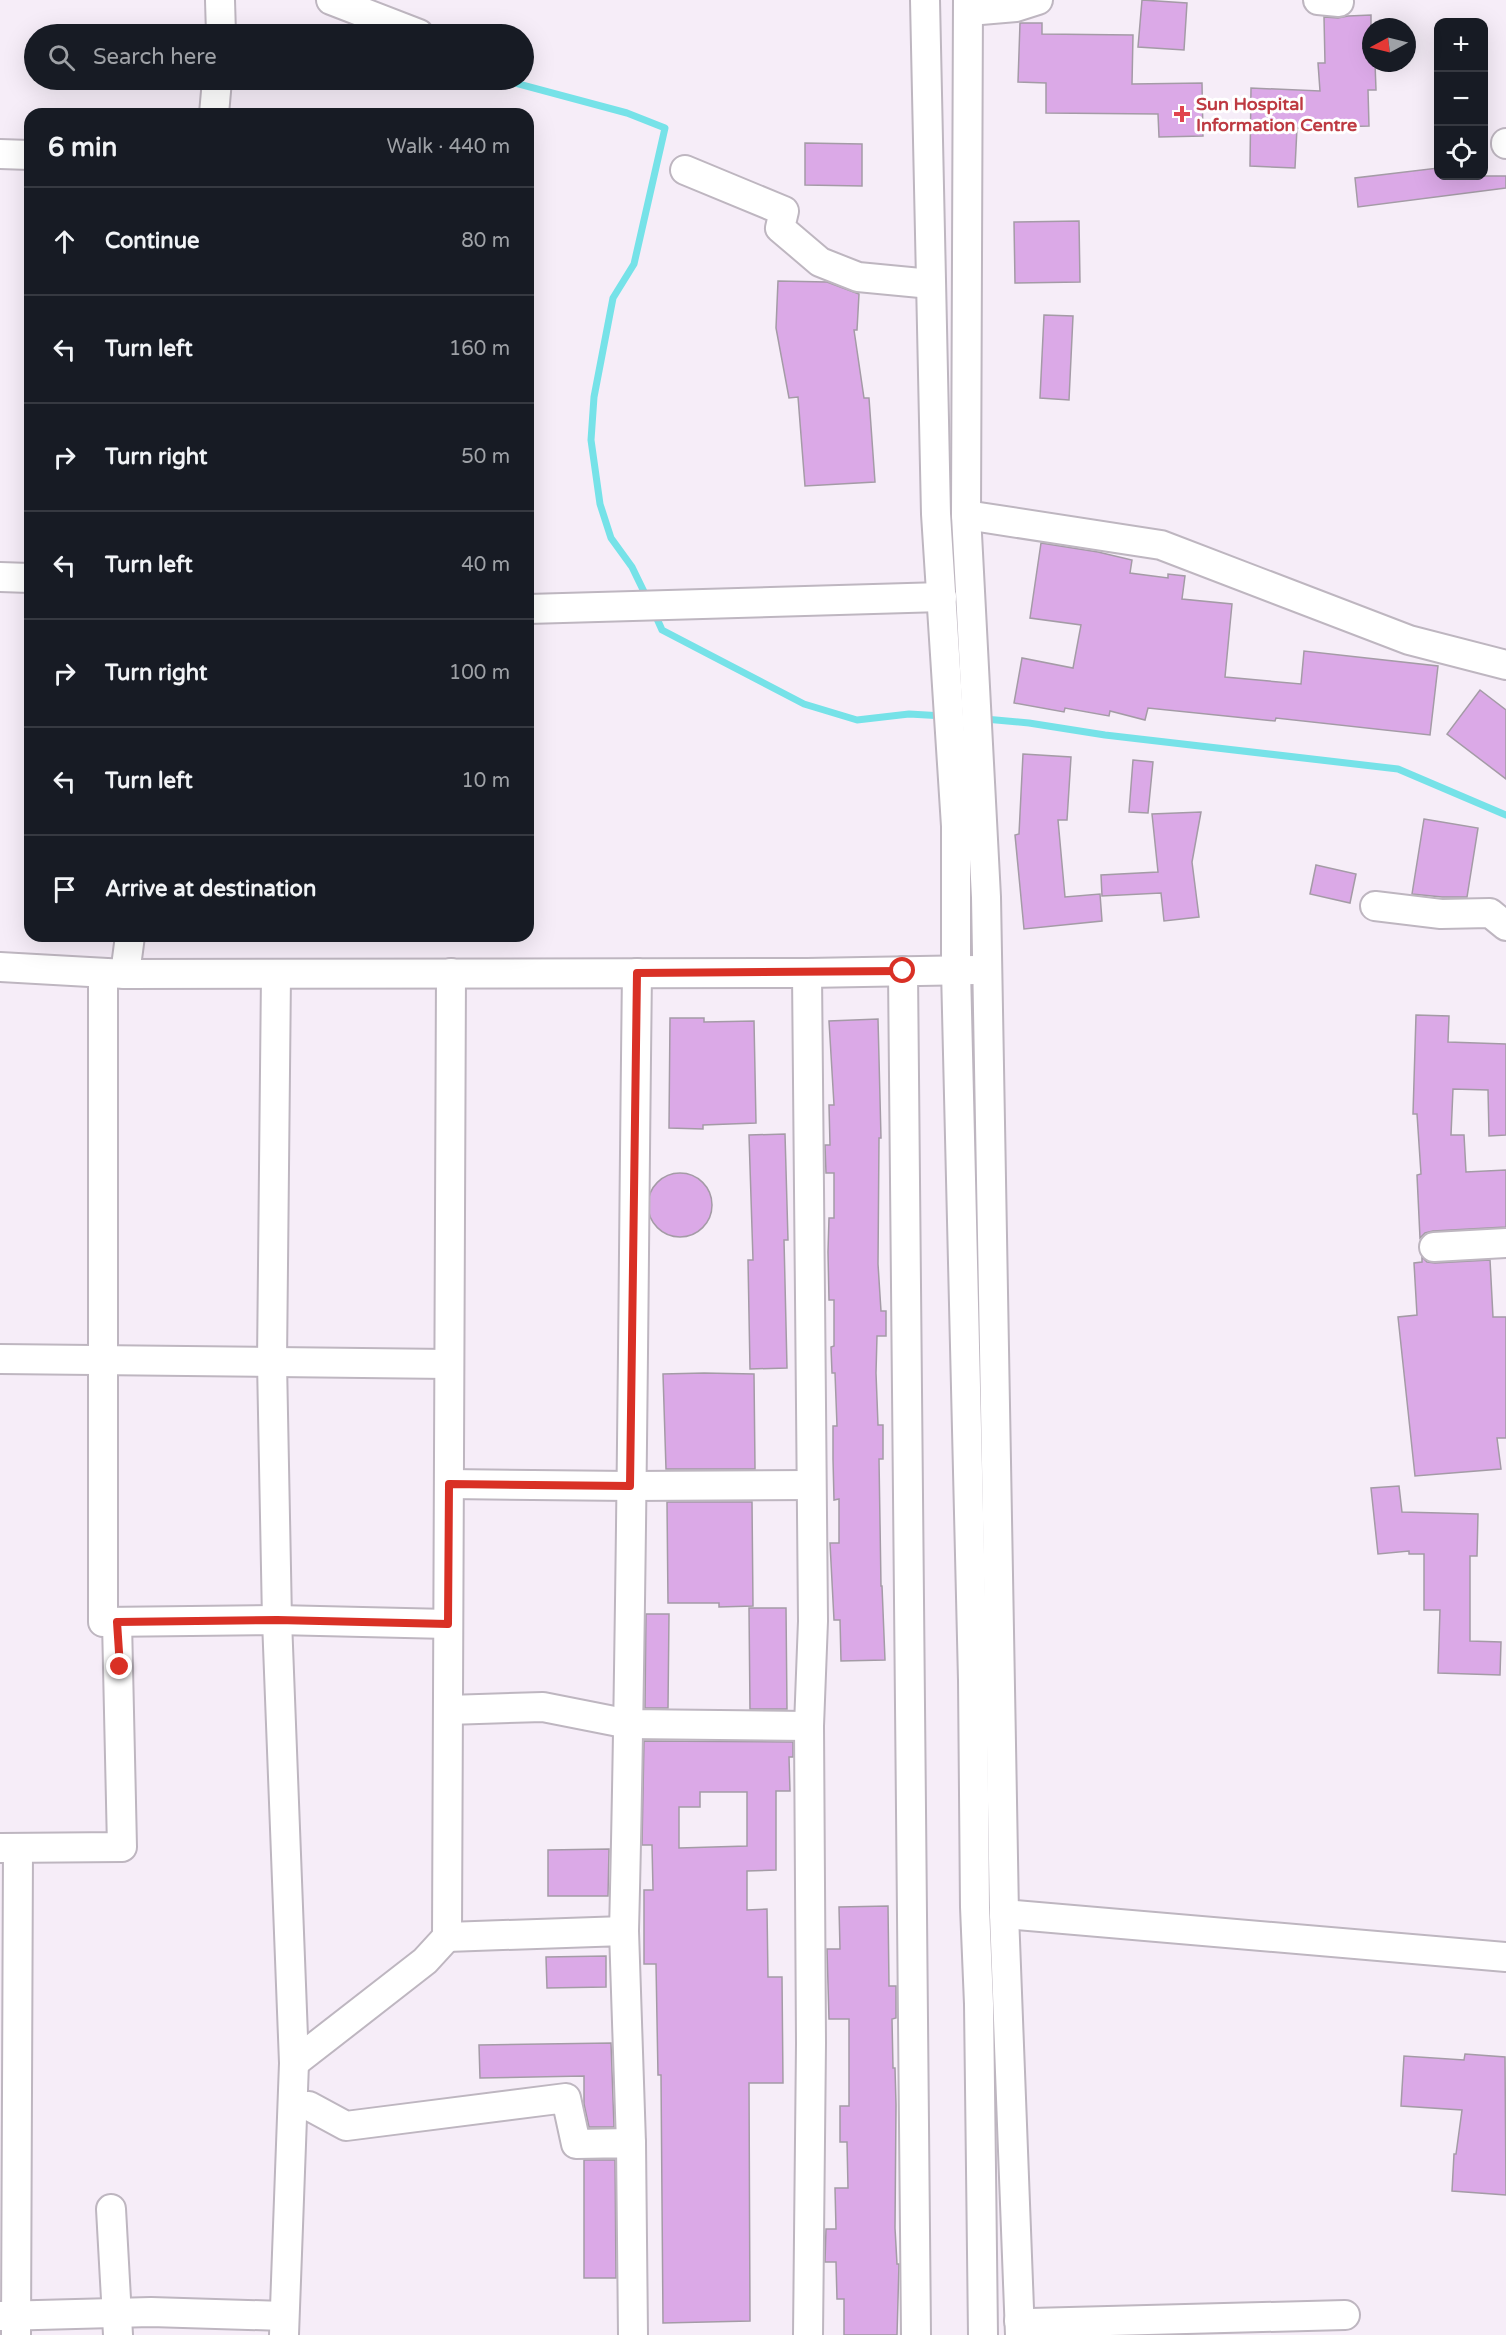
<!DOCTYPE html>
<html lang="en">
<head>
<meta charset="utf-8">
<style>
	:root { --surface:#171b24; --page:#242831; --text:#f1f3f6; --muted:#9ea1a6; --line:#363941 }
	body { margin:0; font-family:"Varela Round",sans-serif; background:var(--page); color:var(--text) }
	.controls { position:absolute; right:18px; top:18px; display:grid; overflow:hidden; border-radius:12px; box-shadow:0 6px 24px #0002 }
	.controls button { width:54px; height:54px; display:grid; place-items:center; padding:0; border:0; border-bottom:2px solid var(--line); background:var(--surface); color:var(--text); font:30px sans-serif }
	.compass { position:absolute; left:1362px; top:18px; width:54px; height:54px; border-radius:50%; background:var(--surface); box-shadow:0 6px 24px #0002; rotate:263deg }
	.stop { position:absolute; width:18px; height:18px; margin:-14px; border:4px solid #d93025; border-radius:50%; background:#fff }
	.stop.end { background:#d93025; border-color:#fff; box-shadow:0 2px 6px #0008 }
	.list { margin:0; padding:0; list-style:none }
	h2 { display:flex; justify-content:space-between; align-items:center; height:78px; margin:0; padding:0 24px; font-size:26px }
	h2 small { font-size:20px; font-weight:400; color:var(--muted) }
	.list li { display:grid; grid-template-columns:39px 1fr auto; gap:18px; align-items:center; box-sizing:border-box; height:108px; padding:0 24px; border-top:2px solid var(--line) }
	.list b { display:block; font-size:22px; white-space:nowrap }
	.list em { font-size:20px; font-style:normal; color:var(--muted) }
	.icon { flex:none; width:33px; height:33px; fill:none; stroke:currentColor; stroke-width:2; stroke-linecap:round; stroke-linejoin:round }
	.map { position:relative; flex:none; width:1506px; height:2335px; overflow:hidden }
	.search { position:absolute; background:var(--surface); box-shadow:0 6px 24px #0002; left:24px; top:24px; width:510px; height:66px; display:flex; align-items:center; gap:15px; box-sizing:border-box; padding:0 21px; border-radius:33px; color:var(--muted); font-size:22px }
	.panel { position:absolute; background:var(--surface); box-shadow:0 6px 24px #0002; left:24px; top:108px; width:510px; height:834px; border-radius:18px }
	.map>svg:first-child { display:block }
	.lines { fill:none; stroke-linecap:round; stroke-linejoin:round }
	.stream { stroke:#76e2e8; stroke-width:7 }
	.building { fill:#dba9e7; stroke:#a49ba6; stroke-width:1.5; fill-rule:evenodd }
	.minor-casing { stroke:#beb6c0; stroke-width:32 }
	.minor { stroke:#fff; stroke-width:28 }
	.route { stroke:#d93025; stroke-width:8 }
	.health-dot { fill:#e0444e; stroke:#fff; stroke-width:2 }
	.labels { text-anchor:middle; stroke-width:6; stroke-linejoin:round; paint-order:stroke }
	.health-label { font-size:18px; font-weight:bold; fill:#be3a42; stroke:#fff; text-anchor:start }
</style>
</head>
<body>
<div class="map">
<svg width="1506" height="2335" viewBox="0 0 1506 2335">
	<rect width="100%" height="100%" fill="#f6edf8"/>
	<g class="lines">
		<!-- stream -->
		<g class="stream">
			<polyline points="504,80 627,113 665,128 634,264 613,298 594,397 591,440 600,504 611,538 632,567 648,600"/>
			<polyline points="654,612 662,630 804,704 857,720 909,714 944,716"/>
			<polyline points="985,719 1029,723 1105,735 1398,769 1506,815"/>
		</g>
	</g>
	<!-- building -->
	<g class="building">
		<polygon points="1142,0 1187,3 1184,50 1138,47"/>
		<polygon points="1371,15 1371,63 1375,63 1376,90 1368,90 1369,126 1297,128 1295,168 1250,166 1251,88 1320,91 1318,63 1325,63 1324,17 1338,18 1348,16"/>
		<polygon points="1020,23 1042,23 1042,34 1133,35 1132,84 1202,83 1203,136 1159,137 1158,114 1046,113 1046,83 1018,82"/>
		<polygon points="805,143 862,144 862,186 805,185"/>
		<polygon points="1438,168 1438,176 1506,176 1506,188 1358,207 1355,178"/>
		<polygon points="1079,221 1080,282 1015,283 1014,222"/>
		<polygon points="778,281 827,282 859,294 857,330 854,330 864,398 869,398 875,482 805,486 798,397 789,398 776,328"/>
		<polygon points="1044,315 1073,316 1069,400 1040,398"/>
		<polygon points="1041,543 1098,552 1132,560 1130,573 1168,578 1168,574 1185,576 1182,599 1232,604 1225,677 1301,684 1304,651 1438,666 1430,735 1276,718 1275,721 1148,708 1145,720 1110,711 1109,716 1065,708 1064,712 1014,703 1022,658 1073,668 1081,625 1030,618"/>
		<polygon points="1480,690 1506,710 1506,779 1447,734"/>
		<polygon points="1023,754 1071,757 1067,820 1058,820 1065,897 1100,894 1102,921 1024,929 1015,835 1019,834"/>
		<polygon points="1133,760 1153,762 1148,813 1129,812"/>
		<polygon points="1201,812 1192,862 1199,917 1164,921 1161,893 1102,896 1101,875 1158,872 1152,814"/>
		<polygon points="1424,819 1478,828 1467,897 1442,897 1412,894"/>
		<polygon points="1316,865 1356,874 1350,903 1310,894"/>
		<polygon points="1416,1015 1449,1016 1448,1042 1506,1044 1506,1135 1489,1136 1488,1090 1453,1089 1451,1135 1464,1135 1466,1172 1506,1170 1506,1227 1433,1231 1425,1233 1420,1238 1417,1175 1421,1174 1417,1114 1413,1114"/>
		<polygon points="670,1018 704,1018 704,1022 754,1021 756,1123 703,1125 703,1129 669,1128"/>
		<polygon points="878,1019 881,1138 879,1138 878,1264 881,1311 886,1311 886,1336 877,1336 876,1373 878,1425 883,1425 883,1459 879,1459 881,1586 882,1586 885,1660 841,1661 840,1620 834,1620 830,1543 839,1543 839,1499 834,1500 833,1459 833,1426 837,1426 835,1373 832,1373 831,1347 834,1346 834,1300 829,1300 828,1252 829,1218 834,1218 834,1173 826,1173 825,1145 830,1145 829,1105 834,1105 829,1021"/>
		<polygon points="785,1134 788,1240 784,1240 787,1368 750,1369 748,1260 753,1260 749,1135"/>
		<circle cx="680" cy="1205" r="32"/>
		<polygon points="1422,1257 1427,1262 1435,1263 1490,1260 1493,1317 1506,1317 1506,1438 1497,1438 1501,1469 1415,1476 1398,1317 1417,1315 1414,1263 1422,1262"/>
		<polygon points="704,1373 754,1374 755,1469 666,1469 663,1374"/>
		<polygon points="1399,1486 1402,1512 1478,1514 1477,1556 1470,1556 1470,1641 1501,1642 1500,1675 1438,1673 1440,1610 1424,1610 1424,1554 1409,1554 1409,1551 1378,1554 1371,1488"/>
		<polygon points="667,1502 752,1502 753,1606 719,1607 719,1603 668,1603"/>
		<polygon points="749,1608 786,1608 787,1709 750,1709"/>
		<polygon points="646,1614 669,1614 668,1708 645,1708"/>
		<path d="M644,1741L793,1742V1757H789L790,1791H776V1870L747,1871V1910L767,1909L768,1977H782L783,2083H749L750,2321L663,2323L661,2075H658L656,1964H644V1890H653L652,1845H642ZM700,1792H747V1846L679,1848V1807H700Z"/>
		<polygon points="609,1849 608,1896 548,1896 548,1850"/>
		<polygon points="888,1906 889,1986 896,1986 896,2018 892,2019 893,2068 895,2068 896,2105 895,2228 897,2264 899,2264 897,2335 844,2335 844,2299 837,2299 836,2262 825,2262 826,2229 836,2229 835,2188 848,2188 847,2142 840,2142 840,2106 849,2106 849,2019 829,2019 827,1949 840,1949 839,1907"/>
		<polygon points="606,1956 606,1987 547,1988 546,1957"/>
		<polygon points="611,2043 614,2127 589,2127 584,2104 584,2076 480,2078 479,2045"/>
		<polygon points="1465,2054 1505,2057 1506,2195 1452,2191 1454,2154 1456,2154 1462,2110 1401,2106 1404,2056 1464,2060"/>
		<polygon points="584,2160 615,2160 616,2278 584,2278"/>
	</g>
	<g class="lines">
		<!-- minor casing -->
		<g class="minor-casing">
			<g id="minor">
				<polyline points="220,0 221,34"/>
				<polyline points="331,0 419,34"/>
				<polyline points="925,0 936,514 956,826 956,970 973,1680 975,1907 979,2004 983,2335"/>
				<polyline points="968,0 966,515 986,897 1004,1914 1020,2335"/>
				<polyline points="1318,0 1339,2"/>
				<polyline points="969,11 1016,7 1038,0"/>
				<polyline points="214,114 217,80"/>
				<polyline points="1506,143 1506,144"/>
				<polyline points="0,154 30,155"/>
				<polyline points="685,170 784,211 780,228 820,262 858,277 931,284"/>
				<polyline points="966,515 1161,545 1409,640 1506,665"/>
				<polyline points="0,577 30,578"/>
				<polyline points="528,609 942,597"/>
				<polyline points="1375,906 1441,914 1490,913 1506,926"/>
				<polyline points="0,967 125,974 807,973 976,970"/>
				<polyline points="903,971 916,2335"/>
				<polyline points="807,973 813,1621 809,1726 811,2043 808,2335"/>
				<polyline points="103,974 103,1622 277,1620 448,1624"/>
				<polyline points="125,974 130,936"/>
				<polyline points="276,974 272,1362 277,1620 294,2063 284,2335"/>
				<polyline points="1434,1247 1506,1243"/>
				<polyline points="0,1359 449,1364"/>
				<polyline points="449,1484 630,1486 811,1485"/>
				<polyline points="448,1710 543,1707 629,1724 809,1726"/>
				<polyline points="1,1848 122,1847 117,1622"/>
				<polyline points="1004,1914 1506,1957"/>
				<path d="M624,1931C632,1612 633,1292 637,973"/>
				<polyline points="447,1937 624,1931 631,2143"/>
				<polyline points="294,2063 425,1961 447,1937 451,973"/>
				<polyline points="293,2107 309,2106 346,2126 566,2098 576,2144 631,2143 633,2335"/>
				<polyline points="111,2209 118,2335"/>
				<polyline points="0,2316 151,2312 284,2316"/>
				<polyline points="1019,2321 1031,2323 1345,2315"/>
				<polyline points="16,2335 18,1848"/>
			</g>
		</g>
		<!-- minor -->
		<use href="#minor" class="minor"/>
	</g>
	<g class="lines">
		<!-- route -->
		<polyline class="route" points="120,1667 117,1622 277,1620 448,1624 449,1484 630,1486 637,973 903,971"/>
	</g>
	<!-- markers -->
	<path class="health-dot" d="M1179 105h6v6h6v6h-6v6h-6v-6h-6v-6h6z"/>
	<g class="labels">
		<!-- health labels -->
		<g class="health-label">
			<text x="1196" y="110">Sun Hospital<tspan x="1196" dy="21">Information Centre</tspan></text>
		</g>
	</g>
</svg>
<div class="controls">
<button>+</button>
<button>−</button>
<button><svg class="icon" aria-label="locate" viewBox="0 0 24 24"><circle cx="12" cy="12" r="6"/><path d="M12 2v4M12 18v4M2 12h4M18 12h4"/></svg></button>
</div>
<svg class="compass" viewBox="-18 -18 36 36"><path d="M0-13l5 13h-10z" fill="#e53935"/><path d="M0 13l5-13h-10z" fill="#9ea1a6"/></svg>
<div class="stop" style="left:903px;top:971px"></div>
<div class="stop end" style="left:120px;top:1667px"></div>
<div class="search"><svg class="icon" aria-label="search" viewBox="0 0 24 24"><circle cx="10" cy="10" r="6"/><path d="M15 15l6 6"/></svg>Search here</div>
<section class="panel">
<h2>6 min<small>Walk · 440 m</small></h2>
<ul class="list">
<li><svg class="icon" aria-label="ahead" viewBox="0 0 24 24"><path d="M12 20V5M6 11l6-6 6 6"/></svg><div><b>Continue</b></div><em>80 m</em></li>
<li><svg class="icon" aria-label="left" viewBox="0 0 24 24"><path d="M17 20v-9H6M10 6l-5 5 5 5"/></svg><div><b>Turn left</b></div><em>160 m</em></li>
<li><svg class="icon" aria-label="right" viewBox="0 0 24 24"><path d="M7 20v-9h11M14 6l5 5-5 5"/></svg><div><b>Turn right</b></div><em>50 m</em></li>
<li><svg class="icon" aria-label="left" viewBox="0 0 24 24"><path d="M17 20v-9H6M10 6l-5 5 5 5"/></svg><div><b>Turn left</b></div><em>40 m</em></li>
<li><svg class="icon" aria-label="right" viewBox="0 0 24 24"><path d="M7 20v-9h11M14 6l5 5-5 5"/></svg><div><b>Turn right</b></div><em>100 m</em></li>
<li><svg class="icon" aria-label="left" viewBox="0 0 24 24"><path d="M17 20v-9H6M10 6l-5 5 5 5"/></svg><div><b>Turn left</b></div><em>10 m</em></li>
<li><svg class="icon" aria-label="arrive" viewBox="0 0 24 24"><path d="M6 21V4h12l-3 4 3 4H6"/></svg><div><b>Arrive at destination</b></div></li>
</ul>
</section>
</div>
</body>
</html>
